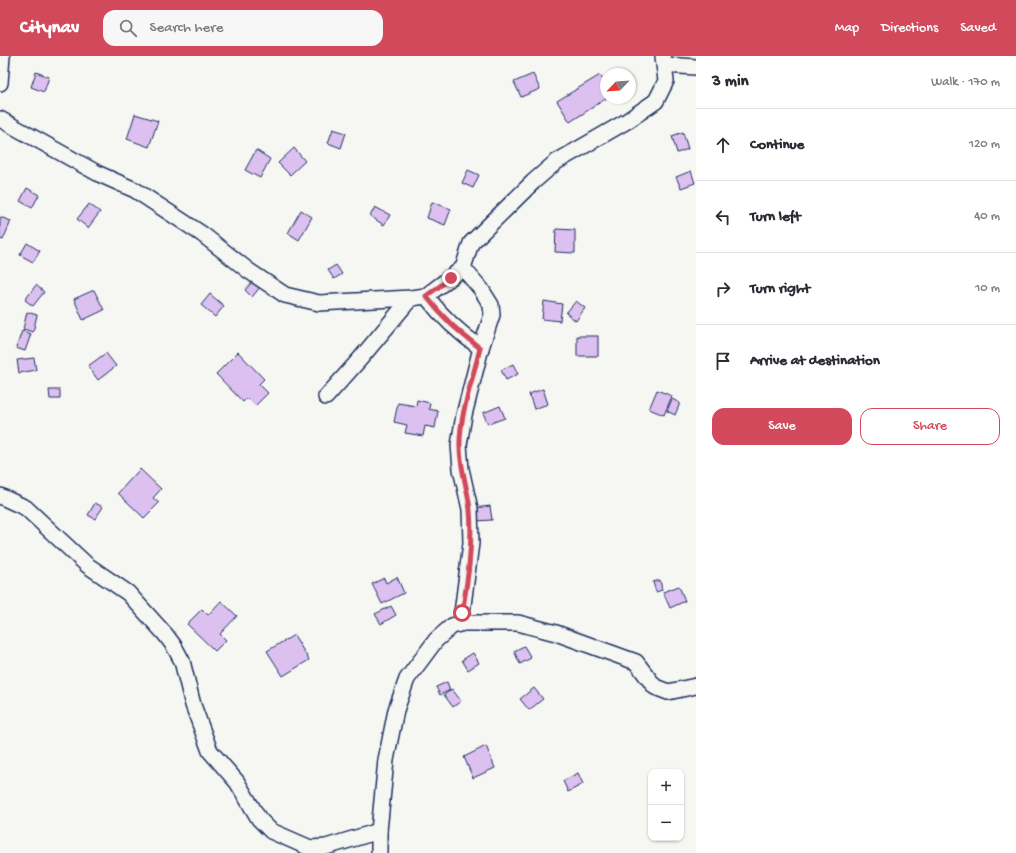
<!DOCTYPE html>
<html lang="en">
<head>
<meta charset="utf-8">
<style>
	:root { --surface:#fff; --page:#f7f7f7; --text:#2b2b33; --muted:#7c7c81; --line:#e1e1e2; --accent:#d1495b }
	body { margin:0; font-family:"Gochi Hand",sans-serif; background:var(--page); color:var(--text) }
	.controls { position:absolute; right:12px; bottom:12px; display:grid; overflow:hidden; border-radius:8px; box-shadow:0 1px 3px #0004 }
	.controls button { width:36px; height:36px; display:grid; place-items:center; padding:0; border:0; border-bottom:1px solid var(--line); background:var(--surface); color:var(--text); font:20px sans-serif }
	.compass { position:absolute; left:600px; top:12px; width:36px; height:36px; border-radius:50%; background:var(--surface); box-shadow:0 1px 3px #0004; rotate:245deg }
	.stop { position:absolute; width:12px; height:12px; margin:-9px; border:3px solid #d1495b; border-radius:50%; background:#fff }
	.stop.end { background:#d1495b; border-color:#fff; box-shadow:0 1px 4px #0008 }
	.list { margin:0; padding:0; list-style:none }
	h2 { display:flex; justify-content:space-between; align-items:center; height:52px; margin:0; padding:0 16px; font-size:17px }
	h2 small { font-size:13px; font-weight:400; color:var(--muted) }
	.list li { display:grid; grid-template-columns:26px 1fr auto; gap:12px; align-items:center; box-sizing:border-box; height:72px; padding:0 16px; border-top:1px solid var(--line) }
	.list b { display:block; font-size:15px; white-space:nowrap }
	.list em { font-size:13px; font-style:normal; color:var(--muted) }
	.actions { display:flex; gap:8px; padding:12px 16px }
	.actions a { flex:1; padding:9px 0; border:1px solid var(--accent); border-radius:12px; text-align:center; font-size:14px; color:var(--accent) }
	.actions .main { background:var(--accent); color:#fff }
	.icon { flex:none; width:22px; height:22px; fill:none; stroke:currentColor; stroke-width:2; stroke-linecap:round; stroke-linejoin:round }
	.map { position:relative; flex:none; width:696px; height:797px; overflow:hidden }
	header { display:flex; align-items:center; gap:24px; box-sizing:border-box; height:56px; padding:0 20px; background:var(--accent); color:#fff }
	header strong { font-size:19px }
	nav { display:flex; gap:22px; margin-inline-start:auto; font-size:14px }
	.search { width:280px; height:36px; background:var(--page); display:flex; align-items:center; gap:10px; box-sizing:border-box; padding:0 14px; border-radius:12px; color:var(--muted); font-size:15px }
	main { display:flex }
	aside { flex:1; background:var(--surface) }
	.map>svg:first-child { display:block }
	.building { fill:#dcc0ef; stroke:#1b2f5e }
	.lines { fill:none; stroke-linecap:round; stroke-linejoin:round }
	.minor-casing { stroke:#1b2f5e; stroke-width:18 }
	.minor { stroke:#f6f6f2; stroke-width:15 }
	.route { stroke:#d1495b; stroke-width:5 }
</style>
</head>
<body>
<header>
<strong>Citynav</strong>
<div class="search"><svg class="icon" aria-label="search" viewBox="0 0 24 24"><circle cx="10" cy="10" r="6"/><path d="M15 15l6 6"/></svg>Search here</div>
<nav><a>Map</a><a>Directions</a><a>Saved</a></nav>
</header>
<main>
<div class="map">
<svg width="696" height="797" viewBox="0 0 696 797">
	<rect width="100%" height="100%" fill="#f6f6f2"/>
	<filter id="ink" filterUnits="userSpaceOnUse"><feTurbulence type="fractalNoise" baseFrequency=".025" numOctaves="2"/><feDisplacementMap in="SourceGraphic" scale="8" xChannelSelector="R" yChannelSelector="G"/><feConvolveMatrix kernelMatrix="1 2 1 2 8 2 1 2 1" color-interpolation-filters="sRGB"/></filter>
	<g filter="url(#ink)">
		<!-- building -->
		<g class="building">
			<polygon points="36,16 49,21 44,36 31,31"/>
			<polygon points="533,18 540,33 521,41 514,26"/>
			<polygon points="600,19 606,28 606,42 607,42 570,66 557,45"/>
			<polygon points="135,58 158,65 149,91 127,83"/>
			<polygon points="333,73 346,77 341,92 328,87"/>
			<polygon points="683,76 688,93 677,97 672,80"/>
			<polygon points="294,92 305,105 290,119 278,107"/>
			<polygon points="256,94 270,103 260,122 245,114"/>
			<polygon points="468,114 479,119 473,132 462,127"/>
			<polygon points="691,115 695,127 681,132 676,121"/>
			<polygon points="27,132 39,139 32,152 20,145"/>
			<polygon points="432,146 451,153 445,169 427,162"/>
			<polygon points="89,148 100,156 88,172 77,163"/>
			<polygon points="375,151 390,159 384,169 370,160"/>
			<polygon points="301,154 312,161 299,184 288,177"/>
			<polygon points="0,161 11,165 3,184 0,183"/>
			<polygon points="556,173 575,174 575,197 555,196"/>
			<polygon points="27,187 40,195 33,206 20,199"/>
			<polygon points="336,209 342,218 334,223 328,214"/>
			<polygon points="254,224 261,230 252,241 245,234"/>
			<polygon points="36,229 44,236 33,250 25,244"/>
			<polygon points="94,234 104,254 83,264 74,243"/>
			<polygon points="210,238 224,250 215,261 201,249"/>
			<polygon points="544,245 562,248 560,265 542,263"/>
			<polygon points="576,245 585,252 576,265 566,257"/>
			<polygon points="27,256 37,259 33,276 23,273"/>
			<polygon points="22,275 31,278 25,295 16,292"/>
			<rect x="577" y="280" width="21" height="20"/>
			<polygon points="238,296 264,323 259,328 268,337 255,350 247,342 243,346 216,318"/>
			<polygon points="106,297 116,310 98,324 88,310"/>
			<polygon points="34,302 36,314 19,317 17,304"/>
			<polygon points="513,308 518,318 506,324 501,314"/>
			<polygon points="543,333 548,348 534,353 529,338"/>
			<polygon points="49,334 60,334 60,343 50,343"/>
			<polygon points="657,334 672,340 664,359 649,353"/>
			<polygon points="672,343 680,347 675,359 667,355"/>
			<polygon points="417,344 430,347 429,353 438,355 435,372 425,370 423,380 405,377 407,369 394,366 398,347 416,350"/>
			<polygon points="500,350 505,362 488,368 483,357"/>
			<polygon points="140,413 161,433 153,442 159,447 144,462 118,437"/>
			<polygon points="95,447 103,451 95,463 88,459"/>
			<polygon points="490,450 492,464 476,465 474,452"/>
			<polygon points="397,521 404,537 382,548 372,528 384,522 386,527"/>
			<polygon points="660,524 662,534 656,536 653,526"/>
			<polygon points="679,530 685,545 670,552 663,536"/>
			<polygon points="221,545 237,560 220,578 226,584 215,595 187,568 202,553 208,559"/>
			<polygon points="391,550 396,559 381,568 375,558"/>
			<polygon points="294,579 309,604 283,620 267,595"/>
			<polygon points="524,590 531,602 520,608 514,595"/>
			<polygon points="473,597 479,607 468,614 462,604"/>
			<polygon points="447,626 450,634 440,639 436,631"/>
			<polygon points="534,632 543,643 529,654 520,643"/>
			<polygon points="452,633 461,645 453,651 444,639"/>
			<polygon points="486,690 495,712 473,722 464,701"/>
			<polygon points="578,717 583,728 568,736 563,725"/>
		</g>
		<g class="lines">
			<!-- minor casing -->
			<g class="minor-casing">
				<g id="minor">
					<polyline points="665,9 696,11"/>
					<polyline points="0,27 2,0"/>
					<polyline points="0,63 99,118 135,134 202,178 249,215 285,239 319,247 411,242 426,240 463,212 471,187 533,126 556,106 627,65 656,45 666,25 663,0"/>
					<polyline points="463,212 481,233 491,249 492,259 481,292 464,359 459,389 461,413 470,453 471,487 462,557 463,567"/>
					<path d="M426,240C442,261 459,277 481,292"/>
					<polyline points="326,341 360,303 411,242"/>
					<polyline points="0,440 26,452 87,509 128,537 165,578 174,590 182,605 193,649 210,695 237,726 259,763 271,775 310,792 326,791 379,775"/>
					<polyline points="379,797 379,775 386,704 396,654 407,623 436,584 452,570 463,567 518,567 556,577 636,606 655,631 668,636 696,630"/>
				</g>
			</g>
			<!-- minor -->
			<use href="#minor" class="minor"/>
		</g>
	</g>
	<g class="lines" filter="url(#ink)">
		<!-- route -->
		<path class="route" d="M451,222L426,240C442,261 459,277 480,292C473,323 459,360 460,391C460,412 468,433 470,454C473,488 468,523 462,557"/>
	</g>
</svg>
<div class="controls">
<button>+</button>
<button>−</button>
</div>
<svg class="compass" viewBox="-18 -18 36 36"><path d="M0-13l5 13h-10z" fill="#e53935"/><path d="M0 13l5-13h-10z" fill="#7c7c81"/></svg>
<div class="stop" style="left:462px;top:557px"></div>
<div class="stop end" style="left:451px;top:222px"></div>
</div>
<aside>
<h2>3 min<small>Walk · 170 m</small></h2>
<ul class="list">
<li><svg class="icon" aria-label="ahead" viewBox="0 0 24 24"><path d="M12 20V5M6 11l6-6 6 6"/></svg><div><b>Continue</b></div><em>120 m</em></li>
<li><svg class="icon" aria-label="left" viewBox="0 0 24 24"><path d="M17 20v-9H6M10 6l-5 5 5 5"/></svg><div><b>Turn left</b></div><em>40 m</em></li>
<li><svg class="icon" aria-label="right" viewBox="0 0 24 24"><path d="M7 20v-9h11M14 6l5 5-5 5"/></svg><div><b>Turn right</b></div><em>10 m</em></li>
<li><svg class="icon" aria-label="arrive" viewBox="0 0 24 24"><path d="M6 21V4h12l-3 4 3 4H6"/></svg><div><b>Arrive at destination</b></div></li>
</ul>
<div class="actions"><a class="main">Save</a><a>Share</a></div>
</aside>
</main>
</body>
</html>
